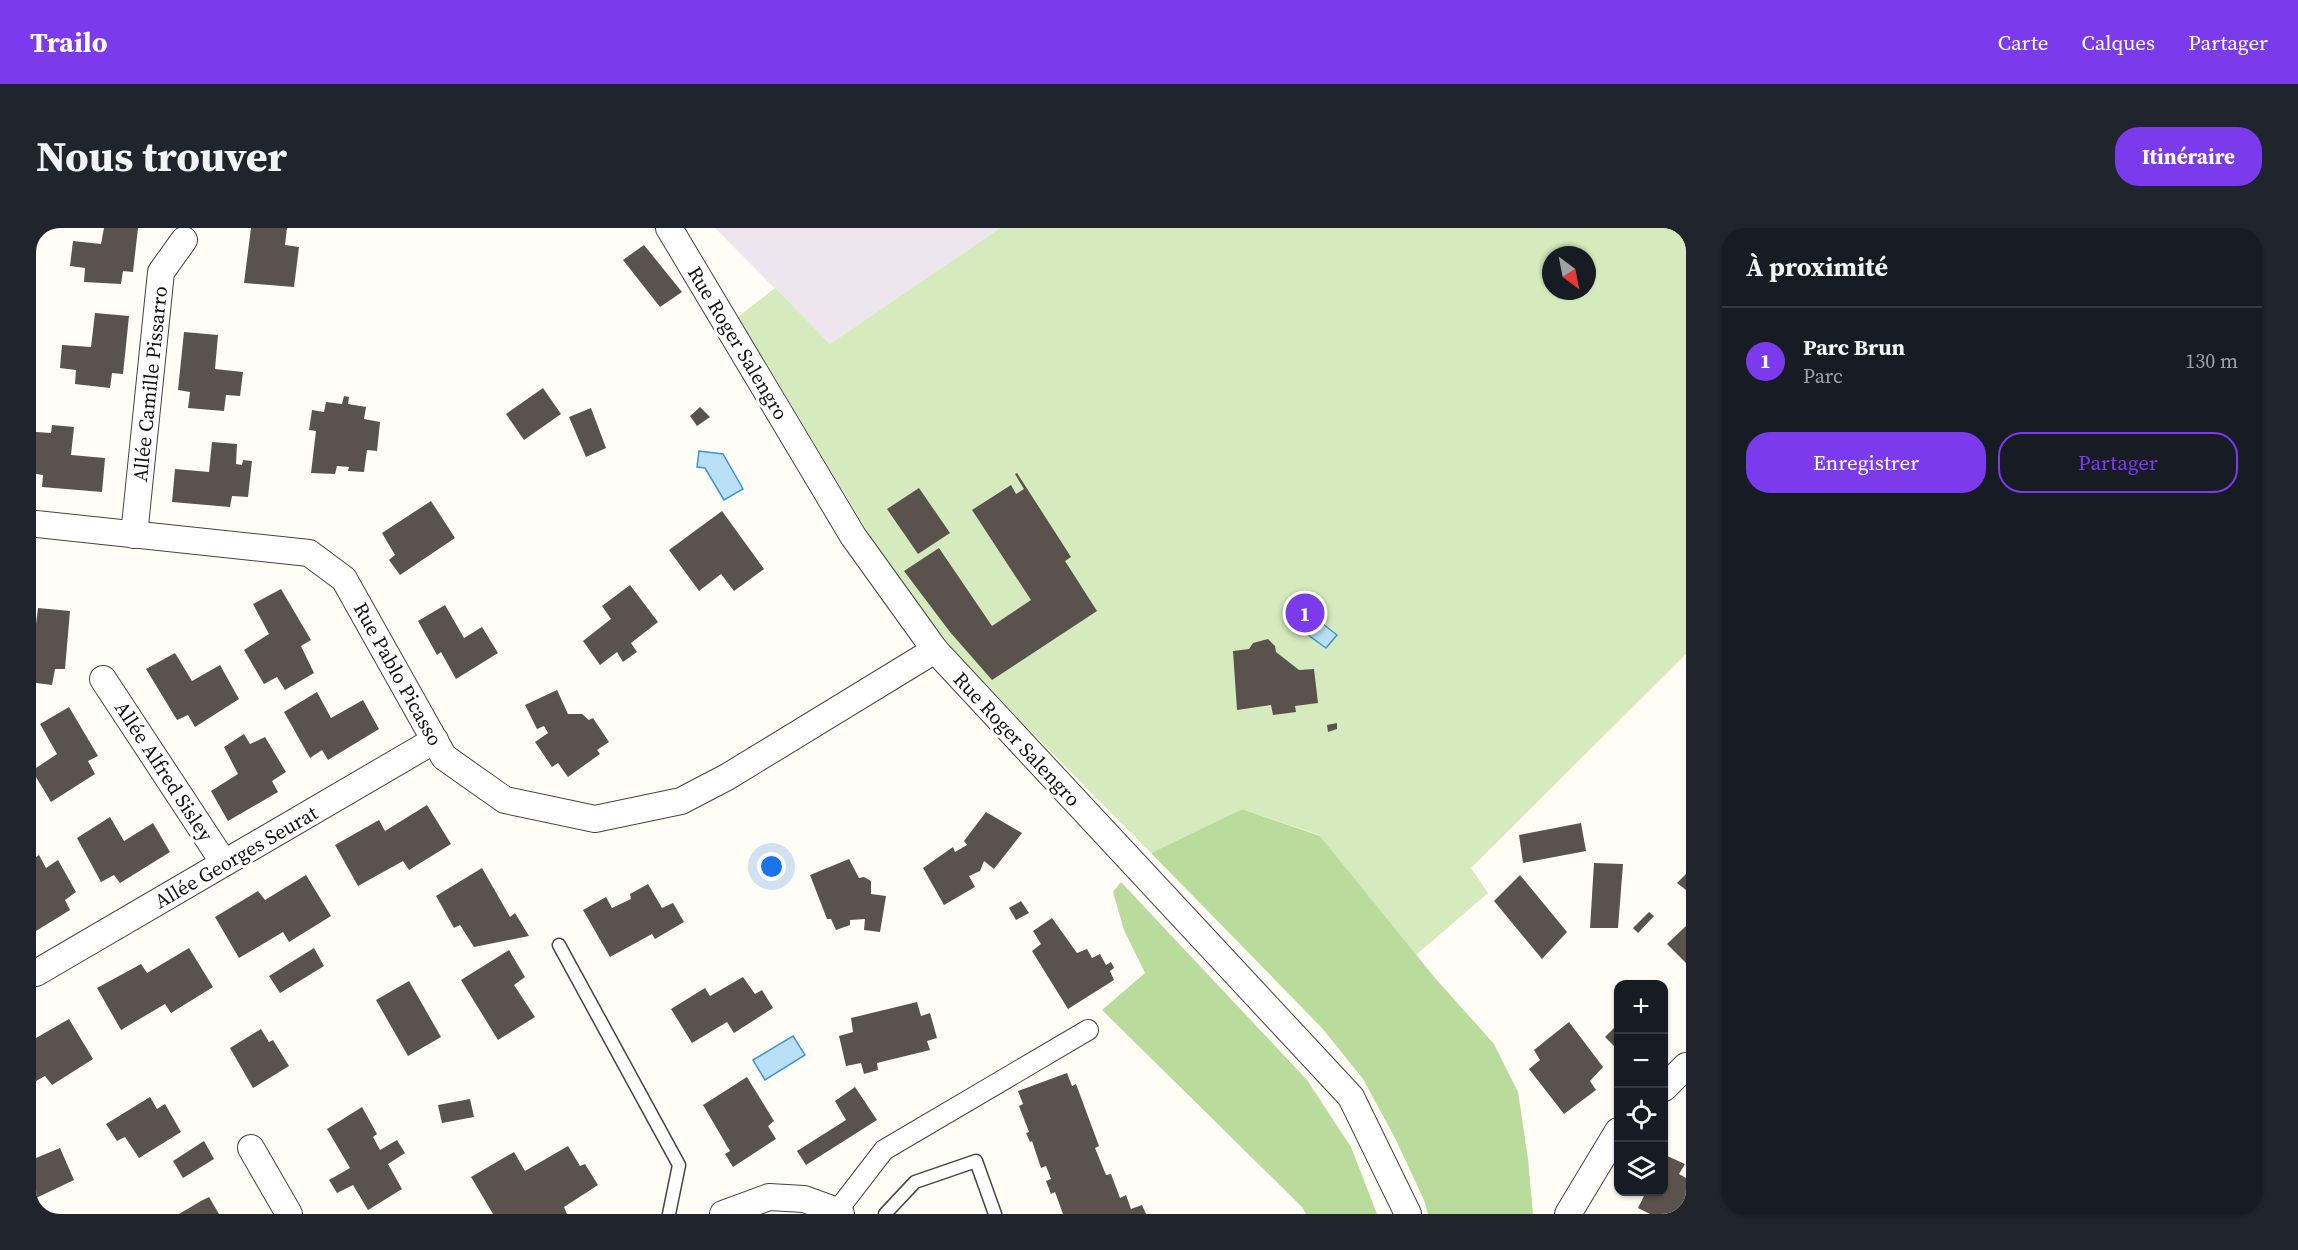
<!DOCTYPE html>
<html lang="fr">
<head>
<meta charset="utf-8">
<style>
	:root { --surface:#171b24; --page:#20242c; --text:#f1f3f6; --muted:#9ea1a6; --line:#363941; --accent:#7c3aed }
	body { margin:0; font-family:"Source Serif 4",serif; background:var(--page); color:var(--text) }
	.controls { position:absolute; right:18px; bottom:18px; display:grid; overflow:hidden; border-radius:12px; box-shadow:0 2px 4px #0004 }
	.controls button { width:54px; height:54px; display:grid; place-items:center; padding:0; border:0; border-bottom:2px solid var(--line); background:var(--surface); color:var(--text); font:30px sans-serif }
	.compass { position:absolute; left:1506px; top:18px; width:54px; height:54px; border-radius:50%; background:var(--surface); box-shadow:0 2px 4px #0004; rotate:148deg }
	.you { position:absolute; left:736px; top:639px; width:21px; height:21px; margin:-15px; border:4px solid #fff; border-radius:50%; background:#1a73e8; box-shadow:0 0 0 9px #1a73e833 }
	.badge { display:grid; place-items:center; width:39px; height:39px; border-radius:50%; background:var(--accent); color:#fff; font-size:20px; font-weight:700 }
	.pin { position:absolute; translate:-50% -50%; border:3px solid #fff; box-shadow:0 2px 6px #0006 }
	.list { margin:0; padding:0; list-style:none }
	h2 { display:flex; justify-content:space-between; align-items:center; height:78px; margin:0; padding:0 24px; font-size:26px }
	h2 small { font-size:20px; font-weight:400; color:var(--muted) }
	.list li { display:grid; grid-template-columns:39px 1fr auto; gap:18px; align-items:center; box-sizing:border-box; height:108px; padding:0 24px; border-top:2px solid var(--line) }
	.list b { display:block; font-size:22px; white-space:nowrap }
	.list p { margin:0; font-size:20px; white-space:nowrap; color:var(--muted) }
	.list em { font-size:20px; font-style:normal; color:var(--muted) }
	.actions { display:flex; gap:12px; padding:18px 24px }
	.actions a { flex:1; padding:14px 0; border:2px solid var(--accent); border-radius:24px; text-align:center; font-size:21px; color:var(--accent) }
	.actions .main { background:var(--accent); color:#fff }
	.icon { flex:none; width:33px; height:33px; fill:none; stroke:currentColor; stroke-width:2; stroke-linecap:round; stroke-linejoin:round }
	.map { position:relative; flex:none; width:1650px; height:986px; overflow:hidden; border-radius:24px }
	header { display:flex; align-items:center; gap:36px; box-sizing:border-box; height:84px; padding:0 30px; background:var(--accent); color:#fff }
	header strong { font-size:28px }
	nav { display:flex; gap:33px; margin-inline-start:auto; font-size:21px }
	.intro { display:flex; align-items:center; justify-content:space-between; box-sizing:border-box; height:144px; padding:0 36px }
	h1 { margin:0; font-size:42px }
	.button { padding:15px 27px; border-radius:24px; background:var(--accent); color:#fff; font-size:21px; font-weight:700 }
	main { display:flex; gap:36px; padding:0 36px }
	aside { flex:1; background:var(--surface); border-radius:24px; box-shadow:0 2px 4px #0004 }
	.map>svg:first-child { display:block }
	.industrial { fill:#eee6ef }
	.green { fill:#d5ebbd; fill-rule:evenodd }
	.forest { fill:#b9dc9c }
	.water { fill:#b9e0f7; stroke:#3f96cf; stroke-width:1.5 }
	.building { fill:#5a524d }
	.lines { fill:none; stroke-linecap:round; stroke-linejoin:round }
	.service-casing { stroke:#444; stroke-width:15 }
	.pedestrian-casing { stroke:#444; stroke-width:22 }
	.minor-casing { stroke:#444; stroke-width:28 }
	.service { stroke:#fff; stroke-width:12 }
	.pedestrian { stroke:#fff; stroke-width:20 }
	.minor { stroke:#fff; stroke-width:26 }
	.labels { text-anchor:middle; stroke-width:6; stroke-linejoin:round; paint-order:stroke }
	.street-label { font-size:20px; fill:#111; stroke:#fff }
</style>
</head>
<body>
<header>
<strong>Trailo</strong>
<nav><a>Carte</a><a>Calques</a><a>Partager</a></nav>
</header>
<div class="intro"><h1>Nous trouver</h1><a class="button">Itinéraire</a></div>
<main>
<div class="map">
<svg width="1650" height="986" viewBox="0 0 1650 986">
	<rect width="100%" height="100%" fill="#fffdf5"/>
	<!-- industrial -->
	<polygon class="industrial" points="679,0 964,0 794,116"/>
	<!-- green -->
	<path class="green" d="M964,0H1650V426L1435,640L1452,665L1380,727L1283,607L1206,581L1115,625L932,440L856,344L702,89L739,60L794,116ZM1515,27H1551V63H1515Z"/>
	<!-- forest -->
	<g class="forest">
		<polygon points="1206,581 1284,608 1399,750 1458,816 1482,864 1492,931 1497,986 1392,986 1388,972 1359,910 1327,851 1286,800 1115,625"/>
		<polygon points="1085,654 1271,852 1315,919 1341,986 1270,986 1266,979 1066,782 1109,745 1088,702 1077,664"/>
	</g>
	<!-- water -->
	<g class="water">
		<polygon points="663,223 687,226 707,261 688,272 669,240 661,239"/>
		<polygon points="1260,375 1301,407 1290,420 1249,390"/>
		<polygon points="757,808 769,827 729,852 717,832"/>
	</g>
	<!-- building -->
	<g class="building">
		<polygon points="68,0 102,0 97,44 87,43 85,56 48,54 49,40 34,38 37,13 65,16"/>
		<polygon points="215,0 251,0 249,17 263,19 258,59 208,55"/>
		<polygon points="608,17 646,64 624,79 587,32"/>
		<polygon points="59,85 93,88 87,146 76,145 74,160 39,156 40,142 24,140 26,117 55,119"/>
		<polygon points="148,104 182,107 179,141 207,144 204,168 190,167 188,183 152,180 154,164 142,162"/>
		<polygon points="507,160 525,186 488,212 470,186"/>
		<polygon points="308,168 313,169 312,176 330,179 328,191 344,194 341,223 331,222 328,244 312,243 313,239 301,238 299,246 275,245 280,203 273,202 276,182 288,184 290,174 306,176"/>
		<polygon points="664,179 674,189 661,198 654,188"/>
		<polygon points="555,180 570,220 550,229 533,189"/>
		<polygon points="16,197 38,199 35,227 69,230 66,264 6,259 7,247 0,246 0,204 15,205"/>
		<polygon points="176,214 201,216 200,236 206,237 207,232 216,233 212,269 196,268 194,279 136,274 139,241 173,244"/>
		<polygon points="981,245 1035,329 1029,333 1061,383 956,452 914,404 868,343 903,320 956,398 995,372 936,282 975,257 980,266 988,261 979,246"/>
		<polygon points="883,260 914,305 882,326 851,281"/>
		<polygon points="395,273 419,310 364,347 353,332 359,327 346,305"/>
		<polygon points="686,283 728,341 698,363 685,346 663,363 633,322"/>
		<polygon points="594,357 622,394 595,415 601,424 587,434 581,424 564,437 547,413 575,391 566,378"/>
		<polygon points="245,361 275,412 265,418 278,445 249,462 241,449 228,456 208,422 233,406 217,376"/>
		<polygon points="409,377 428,410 446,399 462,425 420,451 405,424 401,427 382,393"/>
		<polygon points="2,380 34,383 29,441 19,441 16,457 0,455 0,396"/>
		<polygon points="1232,411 1239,418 1240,424 1263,442 1278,441 1282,475 1259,478 1260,484 1237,487 1235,477 1201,482 1197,423 1213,421 1217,415"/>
		<polygon points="139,425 156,453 184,437 203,471 159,499 152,487 141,492 110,441"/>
		<polygon points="521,462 532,486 546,486 553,492 557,490 573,514 561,522 564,526 532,549 522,535 516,539 499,514 512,505 508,498 501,501 489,477"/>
		<polygon points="281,464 295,490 327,472 343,501 292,532 286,522 274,530 248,484"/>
		<polygon points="33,479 62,528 52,533 59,546 15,574 0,549 0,540 21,526 4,496"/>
		<polygon points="1301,495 1301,501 1292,504 1291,497"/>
		<polygon points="208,506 214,516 229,509 250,544 236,553 242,564 192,593 175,563 202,546 188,519"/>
		<polygon points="391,577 415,616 373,642 367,633 322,658 299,617 343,592 349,603"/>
		<polygon points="950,584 986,605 958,641 948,633 944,643 933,648 939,659 908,677 887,640 917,619 919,624 931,617 928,613"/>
		<polygon points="74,589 88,613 117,595 134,624 84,655 78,647 65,654 41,610"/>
		<polygon points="1545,595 1550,623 1487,635 1483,607"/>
		<polygon points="3,627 10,640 22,632 40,664 29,672 34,682 0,703 0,629"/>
		<polygon points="813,631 823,650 828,649 835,653 835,666 850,668 844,704 828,702 829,691 814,692 814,697 800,702 795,691 791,691 774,647"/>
		<polygon points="1558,635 1587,636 1582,700 1554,700"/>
		<polygon points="446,640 474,689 479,685 493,708 438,719 424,697 418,700 400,668"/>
		<polygon points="1650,646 1650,662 1641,655"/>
		<polygon points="270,647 295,688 253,714 247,704 203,730 179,689 222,663 229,672"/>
		<polygon points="1484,647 1531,704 1506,731 1458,673"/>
		<polygon points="612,656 626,680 637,675 648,694 619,711 616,706 574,729 547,682 570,669 576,680 595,671 594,666"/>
		<polygon points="985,673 993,685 980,692 973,680"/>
		<polygon points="1613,684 1618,688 1602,705 1597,700"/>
		<polygon points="1016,690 1041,725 1051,721 1056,730 1064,726 1070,737 1075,734 1078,740 1074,743 1078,752 1032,781 996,723 1005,716 997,703"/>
		<polygon points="1650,698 1650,735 1631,716"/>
		<polygon points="153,720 177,759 135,785 129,776 85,802 61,760 105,736 111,745"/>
		<polygon points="278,720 288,738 244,765 233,748"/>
		<polygon points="473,722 489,749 478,757 499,789 462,812 425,752"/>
		<polygon points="707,749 719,766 726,762 737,780 698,805 691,794 656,815 635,781 669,760 674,768"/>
		<polygon points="373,753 405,809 372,828 340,772"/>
		<polygon points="881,774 885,788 894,785 901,810 891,813 894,822 841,835 842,842 828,846 825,835 810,838 803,808 817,804 815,790"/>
		<polygon points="33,791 57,831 16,857 9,848 0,853 0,810"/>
		<polygon points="1533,794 1567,839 1554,853 1560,862 1528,886 1493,841 1504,832 1498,822"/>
		<polygon points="1582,796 1582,822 1569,809"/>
		<polygon points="225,801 233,814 237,812 253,838 217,860 194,820"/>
		<polygon points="1031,845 1036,858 1040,856 1063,918 1059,920 1070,947 1075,946 1084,970 1090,967 1095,981 1106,977 1110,986 1027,986 1019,964 1015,966 1010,953 1015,951 1010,938 1005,940 996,913 994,914 990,905 993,904 983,878 987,876 982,863"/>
		<polygon points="711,849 738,893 732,898 740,911 697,939 689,926 694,923 667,877"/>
		<polygon points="819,859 841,892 770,937 761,923 810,892 799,873"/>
		<polygon points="114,869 121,881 129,876 145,904 103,930 89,909 81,913 70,896"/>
		<polygon points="434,871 438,889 406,895 402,877"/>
		<polygon points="326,879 341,906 337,909 344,922 361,912 369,925 352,936 366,961 332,982 317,957 301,965 293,952 314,940 291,901"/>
		<polygon points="168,913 178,931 147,950 137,933"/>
		<polygon points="532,918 544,938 549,936 562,957 528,979 531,986 457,986 435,949 478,924 489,943"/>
		<polygon points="24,920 38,952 0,970 0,930"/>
		<polygon points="1629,927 1649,936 1643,946 1650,950 1650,986 1614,986 1602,980 1610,964 1628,964 1628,930"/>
		<polygon points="173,969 183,986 143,986 165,973"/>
	</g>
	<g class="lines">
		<!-- service casing -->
		<g class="service-casing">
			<g id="service">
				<polyline points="523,717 643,937 633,986"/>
				<polyline points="849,986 879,954 940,933 959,986"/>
			</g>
		</g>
		<!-- pedestrian casing -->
		<g class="pedestrian-casing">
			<polyline id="pedestrian" points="801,983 848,922 1052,802"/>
		</g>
		<!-- minor casing -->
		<g class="minor-casing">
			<g id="minor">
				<polyline points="633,0 817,308 899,422 1315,869 1372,986"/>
				<polyline points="0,296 273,325 308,351 408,529 469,572 559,591 645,573 691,549 899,422"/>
				<polyline points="98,307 125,44 148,12"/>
				<polyline points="67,451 188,635"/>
				<polyline points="0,745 399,512"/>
				<polyline points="1628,860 1650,838"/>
				<polyline points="215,920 253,986"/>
				<polyline points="687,986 733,969 768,971 801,983 805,986"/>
				<polyline points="1532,986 1582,903"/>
			</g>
		</g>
		<!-- service -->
		<use href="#service" class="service"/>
		<!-- pedestrian -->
		<use href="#pedestrian" class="pedestrian"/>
		<!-- minor -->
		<use href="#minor" class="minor"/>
	</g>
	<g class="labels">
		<!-- street labels -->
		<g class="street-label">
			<text transform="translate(702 115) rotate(59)" y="7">Rue Roger Salengro</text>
			<text transform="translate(114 156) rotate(-84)" y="7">Allée Camille Pissarro</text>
			<text transform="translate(362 446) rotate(61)" y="7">Rue Pablo Picasso</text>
			<text transform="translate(981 511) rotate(47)" y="7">Rue Roger Salengro</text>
			<text transform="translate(128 543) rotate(57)" y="7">Allée Alfred Sisley</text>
			<text transform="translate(200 629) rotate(-30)" y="7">Allée Georges Seurat</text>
		</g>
	</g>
</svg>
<div class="controls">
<button>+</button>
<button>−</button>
<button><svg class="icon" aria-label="locate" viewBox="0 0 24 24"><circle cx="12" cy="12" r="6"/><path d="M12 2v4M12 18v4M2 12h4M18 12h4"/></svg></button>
<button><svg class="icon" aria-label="layers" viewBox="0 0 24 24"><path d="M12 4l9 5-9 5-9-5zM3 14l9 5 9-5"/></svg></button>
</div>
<svg class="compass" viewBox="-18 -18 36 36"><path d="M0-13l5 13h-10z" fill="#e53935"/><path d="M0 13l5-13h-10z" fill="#9ea1a6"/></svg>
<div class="you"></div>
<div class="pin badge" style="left:1269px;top:385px">1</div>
</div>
<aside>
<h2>À proximité<small></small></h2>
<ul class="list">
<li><span class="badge">1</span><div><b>Parc Brun</b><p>Parc</p></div><em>130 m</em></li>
</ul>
<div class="actions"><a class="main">Enregistrer</a><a>Partager</a></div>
</aside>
</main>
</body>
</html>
